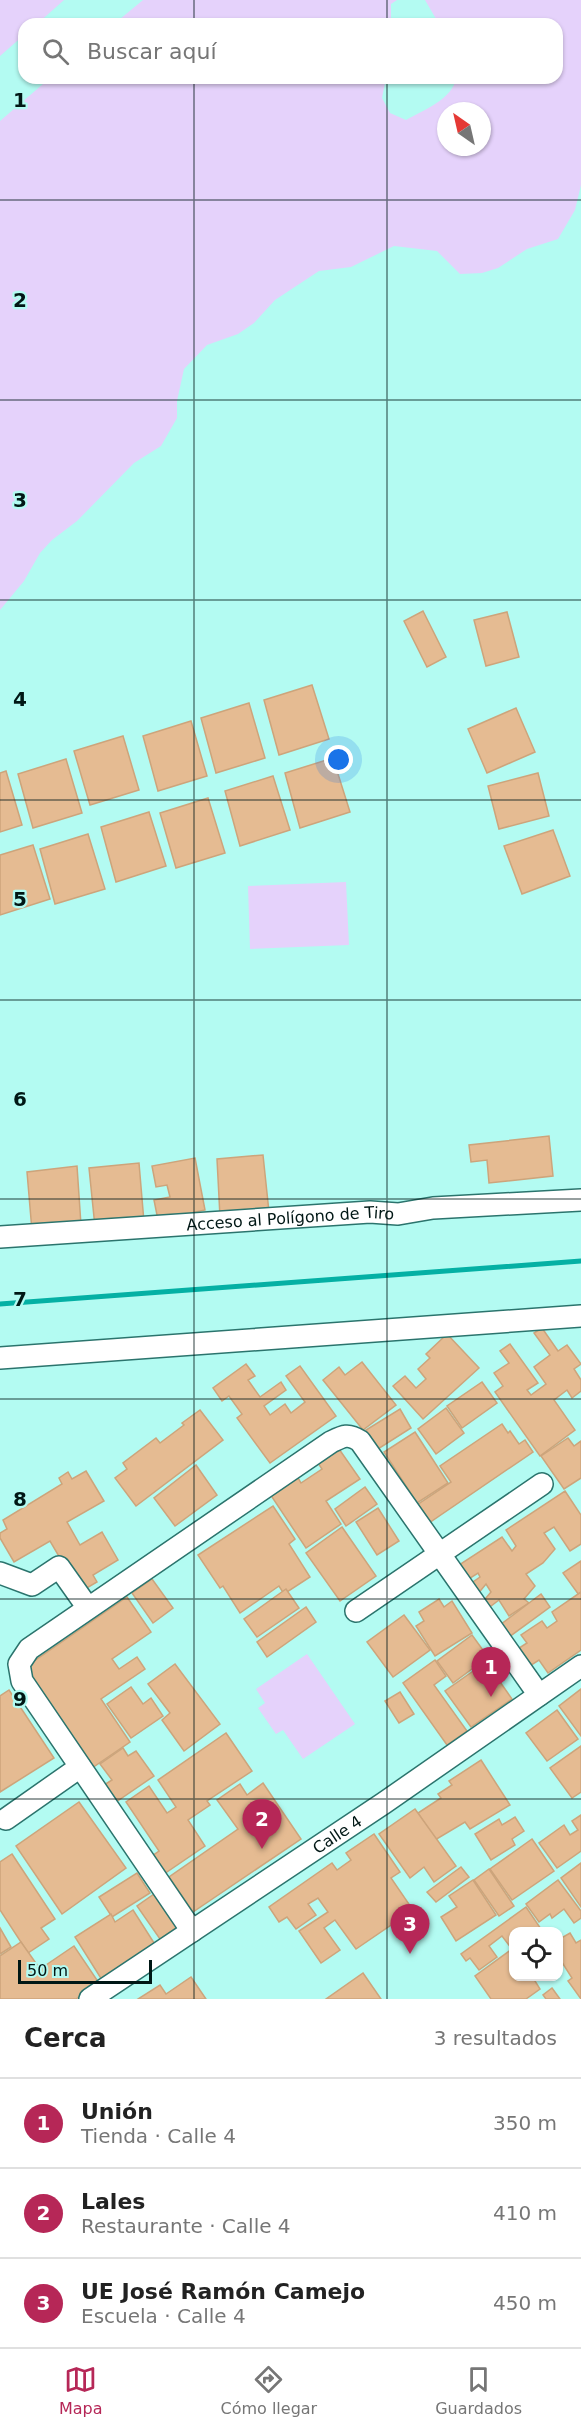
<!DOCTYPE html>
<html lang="es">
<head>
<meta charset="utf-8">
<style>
	:root { --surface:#fff; --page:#f6f6f6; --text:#222; --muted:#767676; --line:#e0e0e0; --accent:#b62757 }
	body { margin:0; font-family:"DejaVu Sans",sans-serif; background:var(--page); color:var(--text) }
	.controls { position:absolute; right:18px; bottom:18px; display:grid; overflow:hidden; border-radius:12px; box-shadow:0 2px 4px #0004 }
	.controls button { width:54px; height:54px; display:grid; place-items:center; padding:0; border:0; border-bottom:2px solid var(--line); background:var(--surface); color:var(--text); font:30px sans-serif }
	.compass { position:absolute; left:437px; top:102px; width:54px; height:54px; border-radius:50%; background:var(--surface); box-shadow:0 2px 4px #0004; rotate:326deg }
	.scale { position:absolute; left:18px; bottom:15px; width:134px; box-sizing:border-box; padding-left:6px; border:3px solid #001715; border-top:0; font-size:16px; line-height:21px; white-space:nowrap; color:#001715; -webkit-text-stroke:4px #b3fbf2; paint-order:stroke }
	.you { position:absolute; left:339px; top:760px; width:21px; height:21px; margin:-15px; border:4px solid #fff; border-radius:50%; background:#1a73e8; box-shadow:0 0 0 9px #1a73e833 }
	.badge { display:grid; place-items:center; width:39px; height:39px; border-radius:50%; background:var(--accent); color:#fff; font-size:20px; font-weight:700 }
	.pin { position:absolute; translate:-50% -50px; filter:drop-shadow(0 2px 3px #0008) }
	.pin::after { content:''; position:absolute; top:32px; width:21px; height:18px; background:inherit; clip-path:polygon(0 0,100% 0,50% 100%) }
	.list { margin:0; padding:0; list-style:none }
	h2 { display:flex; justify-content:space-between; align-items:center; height:78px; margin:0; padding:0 24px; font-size:26px }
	h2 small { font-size:20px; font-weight:400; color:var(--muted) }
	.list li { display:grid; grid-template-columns:39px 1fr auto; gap:18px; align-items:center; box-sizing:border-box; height:90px; padding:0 24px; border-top:2px solid var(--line) }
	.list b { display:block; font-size:22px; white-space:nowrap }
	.list p { margin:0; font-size:20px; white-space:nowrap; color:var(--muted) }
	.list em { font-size:20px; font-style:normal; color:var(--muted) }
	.icon { flex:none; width:33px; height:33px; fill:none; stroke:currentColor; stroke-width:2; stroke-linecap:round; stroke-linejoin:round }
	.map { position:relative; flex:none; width:581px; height:1999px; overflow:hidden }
	.search { position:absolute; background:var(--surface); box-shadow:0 2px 4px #0004; left:18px; right:18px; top:18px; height:66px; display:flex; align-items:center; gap:15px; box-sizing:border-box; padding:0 21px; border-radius:18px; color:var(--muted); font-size:22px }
	.sheet { height:348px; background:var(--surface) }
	nav { display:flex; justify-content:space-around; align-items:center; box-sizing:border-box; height:84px; border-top:2px solid var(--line); background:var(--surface); font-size:16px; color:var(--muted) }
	nav a { display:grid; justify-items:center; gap:3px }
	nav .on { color:var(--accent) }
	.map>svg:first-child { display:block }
	.green { fill:#e5d2fb; fill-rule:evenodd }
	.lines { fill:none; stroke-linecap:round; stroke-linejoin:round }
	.stream { stroke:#04b0a4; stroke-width:5 }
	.building { fill:#e5bb92; stroke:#cda47b; stroke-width:1.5 }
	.street-casing { stroke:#2b746d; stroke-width:24 }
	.street { stroke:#fff; stroke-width:21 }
	.grid { fill:none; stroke:#001715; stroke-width:1.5; stroke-opacity:0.55 }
	.labels { text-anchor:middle; stroke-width:4.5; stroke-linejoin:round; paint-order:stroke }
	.street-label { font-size:16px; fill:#001715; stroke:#b3fbf2 }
	.grid-label { font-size:20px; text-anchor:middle; font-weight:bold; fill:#001715; stroke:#b3fbf2; stroke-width:4.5; stroke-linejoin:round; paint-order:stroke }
</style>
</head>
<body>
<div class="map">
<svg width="581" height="1999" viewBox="0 0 581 1999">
	<rect width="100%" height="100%" fill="#b3fbf2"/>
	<!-- green -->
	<g class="green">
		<polygon points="0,0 64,0 37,24 24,24 24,35 0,56"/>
		<polygon points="143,0 397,0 391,4 391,24 114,24"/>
		<path d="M425,0H581V185L575,210L558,239L527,249L498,268L482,273L460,274L437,251L394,246L351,267L319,271L275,300L254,323L238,334L207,345L184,369L177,401V418L161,446L134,463L77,521L52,540L40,553L24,581L0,610V121L50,78H386L382,98L390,113L406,120C422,111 453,99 456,78H557V24H439ZM446,111H482V147H446Z"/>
		<polygon points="346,882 349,945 250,949 248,886"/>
		<polygon points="307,1654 355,1724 303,1759 283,1730 276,1734 258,1708 265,1703 256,1689"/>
	</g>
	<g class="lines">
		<!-- stream -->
		<polyline class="stream" points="0,1304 581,1261"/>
	</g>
	<!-- building -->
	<g class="building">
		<polygon points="423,611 446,657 427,667 404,621"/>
		<polygon points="507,612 519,657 486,666 474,620"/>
		<polygon points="312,685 329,739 279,755 264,700"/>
		<polygon points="249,703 265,758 216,773 201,718"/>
		<polygon points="516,708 535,752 487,773 468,729"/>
		<polygon points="191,721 207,776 158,791 143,736"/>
		<polygon points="123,736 139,790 90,805 74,751"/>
		<polygon points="333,758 350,812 300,828 285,773"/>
		<polygon points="66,759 82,813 33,828 18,774"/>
		<polygon points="6,771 22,825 0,832 0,773"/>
		<polygon points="538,773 549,816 499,829 488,786"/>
		<polygon points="273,776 290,830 240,846 225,791"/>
		<polygon points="208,798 225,853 176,868 160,813"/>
		<polygon points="149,812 166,866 116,882 101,827"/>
		<polygon points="553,830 570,876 522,894 504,846"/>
		<polygon points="88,834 105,889 55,904 40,849"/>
		<polygon points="33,845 50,899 0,915 0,855"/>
		<polygon points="549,1136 553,1176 489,1183 487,1160 471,1162 469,1145"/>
		<polygon points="263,1155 269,1212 220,1217 217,1159"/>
		<polygon points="195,1158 205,1210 158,1220 154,1200 170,1197 167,1185 156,1187 152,1166"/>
		<polygon points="139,1163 144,1222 95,1227 89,1168"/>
		<polygon points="77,1166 81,1225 32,1231 27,1172"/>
		<polygon points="542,1328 558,1351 567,1345 581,1364 574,1369 581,1380 581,1391 572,1398 567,1390 554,1400 575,1430 540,1456 495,1392 503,1386 494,1373 509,1363 500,1351 510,1344 538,1383 527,1390 531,1395 546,1384 534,1367 550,1355 534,1333"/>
		<polygon points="447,1334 479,1368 423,1419 393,1386 405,1376 416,1388 426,1379 418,1369 430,1358 426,1354"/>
		<polygon points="362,1362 396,1405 363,1430 323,1380 339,1367 345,1375"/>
		<polygon points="246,1364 255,1376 248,1380 260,1397 281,1382 286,1390 264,1406 270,1415 285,1404 291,1413 305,1402 286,1376 300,1366 336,1416 270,1463 237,1418 242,1414 229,1396 222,1401 213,1388"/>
		<polygon points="482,1382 497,1403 462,1428 447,1406"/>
		<polygon points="446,1408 464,1433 436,1454 418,1429"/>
		<polygon points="400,1409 411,1428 378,1449 366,1430"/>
		<polygon points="200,1410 223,1440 136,1506 115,1478 127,1469 123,1463 156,1438 160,1443 184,1425 182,1423"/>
		<polygon points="502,1424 508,1433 510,1431 519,1444 525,1440 533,1452 426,1525 414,1507 451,1482 440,1466"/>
		<polygon points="415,1432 448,1483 417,1503 384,1452"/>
		<polygon points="568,1438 574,1446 581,1441 581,1478 564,1489 541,1456"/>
		<polygon points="339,1449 360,1479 326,1501 341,1524 306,1548 270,1494 297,1476 301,1483 322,1469 318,1463"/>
		<polygon points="196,1465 217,1495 175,1526 154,1498"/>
		<polygon points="86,1471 104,1501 67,1522 80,1545 102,1532 118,1560 93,1575 97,1582 80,1592 50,1541 14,1562 0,1538 0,1533 7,1529 3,1520 62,1484 59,1478 68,1472 72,1479"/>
		<polygon points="365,1487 377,1504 346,1526 335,1509"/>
		<polygon points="565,1491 581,1515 581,1544 570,1551 554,1527 544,1533 555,1549 543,1563 526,1574 535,1586 524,1599 529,1603 509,1616 499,1600 487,1609 481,1604 491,1592 486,1584 477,1595 467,1586 480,1577 478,1573 464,1582 456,1570 462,1563 502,1537 512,1551 516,1546 506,1530"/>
		<polygon points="273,1506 295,1539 289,1544 310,1577 284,1594 279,1586 240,1613 223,1586 220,1588 198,1555"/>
		<polygon points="378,1508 399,1541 377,1555 356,1522"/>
		<polygon points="342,1527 376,1576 340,1601 306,1553"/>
		<polygon points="581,1561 581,1594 579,1595 563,1573"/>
		<polygon points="152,1579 173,1608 153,1623 132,1593"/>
		<polygon points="286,1589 299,1608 257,1637 244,1619"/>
		<polygon points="581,1592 581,1650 548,1673 539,1660 525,1669 513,1652 527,1643 521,1635 542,1621 547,1628 557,1621 552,1612"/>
		<polygon points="541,1594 550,1607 505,1640 496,1628"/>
		<polygon points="127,1597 151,1632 112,1659 119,1669 137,1657 145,1669 101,1699 130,1742 92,1768 24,1668"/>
		<polygon points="439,1599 444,1607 452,1601 472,1633 435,1656 416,1626 424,1621 419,1612"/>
		<polygon points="306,1607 316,1622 267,1657 257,1642"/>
		<polygon points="404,1615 430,1650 393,1677 367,1642"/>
		<polygon points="472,1635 488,1657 453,1683 437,1661"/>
		<polygon points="435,1660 446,1676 434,1685 467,1731 447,1745 403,1683"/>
		<polygon points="486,1662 512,1699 471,1727 445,1691"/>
		<polygon points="175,1664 220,1724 184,1751 162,1720 170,1713 148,1684"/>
		<polygon points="131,1687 143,1704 151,1698 163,1716 131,1738 107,1704"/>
		<polygon points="581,1689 581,1736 559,1706"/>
		<polygon points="9,1690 54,1758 0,1792 0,1696"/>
		<polygon points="400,1692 414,1714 399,1723 385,1701"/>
		<polygon points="557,1710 578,1739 547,1761 526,1733"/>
		<polygon points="226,1733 252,1771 207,1801 210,1805 188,1820 205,1846 164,1874 152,1856 159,1851 126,1802 149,1786 167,1813 176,1807 158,1780"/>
		<polygon points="581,1746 581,1792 572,1798 550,1768"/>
		<polygon points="123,1748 128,1756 136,1751 154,1776 116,1802 104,1785 112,1780 100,1764"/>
		<polygon points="481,1760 510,1805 470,1829 465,1822 435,1840 418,1813 441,1798 438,1794 452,1785 449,1781"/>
		<polygon points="263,1783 301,1839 193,1912 169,1877 238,1829 217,1800 240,1784 247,1795"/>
		<polygon points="79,1802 126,1868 62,1914 16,1846"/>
		<polygon points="415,1809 456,1866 434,1882 424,1867 410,1878 379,1834"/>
		<polygon points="581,1815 581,1851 557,1868 539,1843 564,1825 570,1835 578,1830 572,1821"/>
		<polygon points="515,1817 524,1831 512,1839 515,1845 491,1860 475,1834 499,1819 502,1825"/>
		<polygon points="374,1834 400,1872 391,1878 413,1910 356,1949 335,1920 324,1928 340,1950 321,1963 299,1931 328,1912 318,1898 308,1904 316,1915 296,1929 287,1917 279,1922 269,1907 332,1863 337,1870 351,1860 346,1853"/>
		<polygon points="532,1839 554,1871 512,1900 490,1869"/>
		<polygon points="12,1854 55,1919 41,1928 49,1939 28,1953 0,1910 0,1862"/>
		<polygon points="581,1863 581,1907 561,1878"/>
		<polygon points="461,1867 469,1877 436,1902 427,1892"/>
		<polygon points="489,1869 514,1906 499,1916 474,1880"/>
		<polygon points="137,1873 150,1893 112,1917 99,1897"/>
		<polygon points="473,1880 496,1915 456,1941 441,1917 457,1907 449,1896"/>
		<polygon points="558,1880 581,1911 581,1918 574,1923 564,1909 552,1918 550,1914 539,1922 526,1904"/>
		<polygon points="154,1894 177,1927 160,1939 137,1906"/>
		<polygon points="526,1907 543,1932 514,1932 514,1976 532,1976 540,1989 526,1999 491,1999 475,1976 512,1949 502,1936 489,1946 497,1957 479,1970 470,1958 466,1961 461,1954"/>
		<polygon points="133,1910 156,1946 102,1980 75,1937 111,1914 115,1922"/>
		<polygon points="0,1928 11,1947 0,1954"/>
		<polygon points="570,1933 576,1943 581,1940 581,1999 568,1981 572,1978 558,1956 558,1940"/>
		<polygon points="21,1942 40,1969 74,1946 99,1983 76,1999 0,1999 0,1956"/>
		<polygon points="363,1973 381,1999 326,1999"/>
		<polygon points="191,1977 206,1999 138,1999 160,1985 166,1994"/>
		<polygon points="552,1988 560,1999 546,1999 543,1995"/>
	</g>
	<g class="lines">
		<!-- street casing -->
		<g class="street-casing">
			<g id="street">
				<path id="s1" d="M0,1237L370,1212L398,1214L433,1208L581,1200"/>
				<polyline points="0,1358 581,1316"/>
				<polyline points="0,1573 32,1585 59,1567 88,1608"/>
				<polyline points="356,1611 542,1484"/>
				<polyline points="6,1819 80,1767"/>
				<path d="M192,1931L22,1681L19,1664L29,1649L331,1442C343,1436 348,1433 360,1441L539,1695"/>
				<path id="s2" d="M90,1999L384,1803L581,1666"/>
			</g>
		</g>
		<!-- street -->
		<use href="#street" class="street"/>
	</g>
	<!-- grid -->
	<path class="grid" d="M194,0V24M387,0V24M194,78V1999M387,78V1999M0,200H581M0,400H581M0,600H581M0,800H581M0,1000H581M0,1199H581M0,1399H581M0,1599H581M0,1799H581"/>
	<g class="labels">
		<!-- street labels -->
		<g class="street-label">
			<text dy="6" stroke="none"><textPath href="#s1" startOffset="291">Acceso al Polígono de Tiro</textPath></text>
			<text dy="6" stroke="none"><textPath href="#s2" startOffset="297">Calle 4</textPath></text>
		</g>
	</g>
	<g class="grid-label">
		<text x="20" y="107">1</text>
		<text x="20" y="307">2</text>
		<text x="20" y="507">3</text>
		<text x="20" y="706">4</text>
		<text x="20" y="906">5</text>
		<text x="20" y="1106">6</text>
		<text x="20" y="1306">7</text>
		<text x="20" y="1506">8</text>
		<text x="20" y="1706">9</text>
	</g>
</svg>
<div class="controls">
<button><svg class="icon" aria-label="locate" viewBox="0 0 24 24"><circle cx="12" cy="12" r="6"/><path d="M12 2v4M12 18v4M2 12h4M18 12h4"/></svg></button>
</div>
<svg class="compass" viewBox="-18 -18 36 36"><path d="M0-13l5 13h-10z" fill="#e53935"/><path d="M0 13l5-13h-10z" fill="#767676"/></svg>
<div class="scale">50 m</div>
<div class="you"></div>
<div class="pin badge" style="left:491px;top:1697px">1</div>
<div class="pin badge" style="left:262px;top:1849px">2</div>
<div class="pin badge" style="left:410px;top:1954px">3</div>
<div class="search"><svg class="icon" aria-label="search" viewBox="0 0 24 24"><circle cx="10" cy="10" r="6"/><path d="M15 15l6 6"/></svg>Buscar aquí</div>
</div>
<section class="sheet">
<h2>Cerca<small>3 resultados</small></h2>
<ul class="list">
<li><span class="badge">1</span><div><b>Unión</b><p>Tienda · Calle 4</p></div><em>350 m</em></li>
<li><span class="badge">2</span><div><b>Lales</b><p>Restaurante · Calle 4</p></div><em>410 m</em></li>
<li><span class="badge">3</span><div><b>UE José Ramón Camejo</b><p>Escuela · Calle 4</p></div><em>450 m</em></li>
</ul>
</section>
<nav>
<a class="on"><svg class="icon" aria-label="map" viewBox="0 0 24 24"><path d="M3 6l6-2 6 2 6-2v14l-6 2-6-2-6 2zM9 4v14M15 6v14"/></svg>Mapa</a>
<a><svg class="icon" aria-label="directions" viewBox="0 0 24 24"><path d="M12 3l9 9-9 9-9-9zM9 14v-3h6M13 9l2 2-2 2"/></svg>Cómo llegar</a>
<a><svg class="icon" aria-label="saved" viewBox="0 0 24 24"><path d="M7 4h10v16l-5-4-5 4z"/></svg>Guardados</a>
</nav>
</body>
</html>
